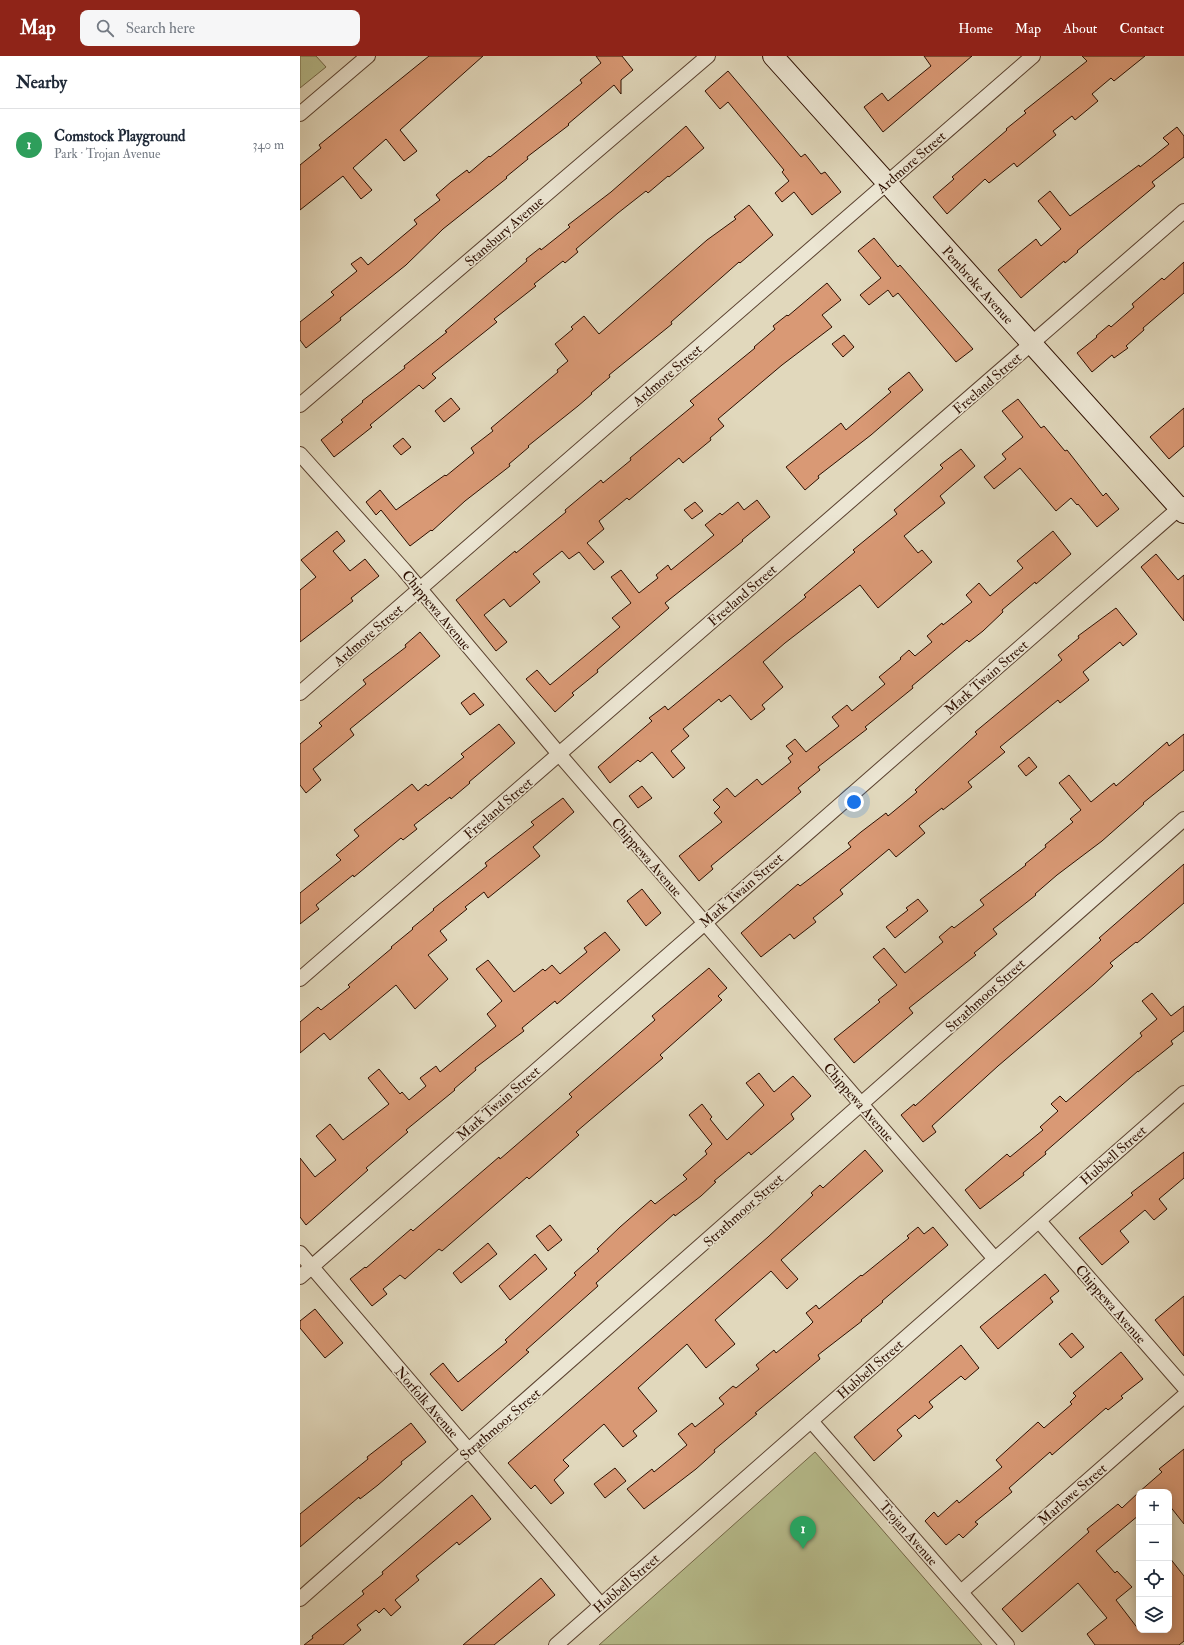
<!DOCTYPE html>
<html lang="en">
<head>
<meta charset="utf-8">
<style>
	:root { --surface:#fff; --page:#f6f6f7; --text:#1f2937; --muted:#747a83; --line:#e0e1e3; --accent:#8f2418 }
	body { margin:0; font-family:"IM FELL Double Pica",serif; background:var(--page); color:var(--text) }
	.controls { position:absolute; right:12px; bottom:12px; display:grid; overflow:hidden; border-radius:8px; box-shadow:0 2px 10px #0003 }
	.controls button { width:36px; height:36px; display:grid; place-items:center; padding:0; border:0; border-bottom:1px solid var(--line); background:var(--surface); color:var(--text); font:20px sans-serif }
	.you { position:absolute; left:554px; top:746px; width:14px; height:14px; margin:-10px; border:3px solid #fff; border-radius:50%; background:#1a73e8; box-shadow:0 0 0 6px #1a73e833 }
	.badge { display:grid; place-items:center; width:26px; height:26px; border-radius:50%; background:var(--accent); color:#fff; font-size:13px; font-weight:700 }
	.pin { position:absolute; translate:-50% -33px; filter:drop-shadow(0 1px 2px #0008) }
	.pin::after { content:''; position:absolute; top:21px; width:14px; height:12px; background:inherit; clip-path:polygon(0 0,100% 0,50% 100%) }
	.list { margin:0; padding:0; list-style:none }
	h2 { display:flex; justify-content:space-between; align-items:center; height:52px; margin:0; padding:0 16px; font-size:17px }
	h2 small { font-size:13px; font-weight:400; color:var(--muted) }
	.list li { display:grid; grid-template-columns:26px 1fr auto; gap:12px; align-items:center; box-sizing:border-box; height:72px; padding:0 16px; border-top:1px solid var(--line) }
	.list b { display:block; font-size:15px; white-space:nowrap }
	.list p { margin:0; font-size:13px; white-space:nowrap; color:var(--muted) }
	.list em { font-size:13px; font-style:normal; color:var(--muted) }
	.icon { flex:none; width:22px; height:22px; fill:none; stroke:currentColor; stroke-width:2; stroke-linecap:round; stroke-linejoin:round }
	.map { position:relative; flex:none; width:884px; height:1589px; overflow:hidden }
	header { display:flex; align-items:center; gap:24px; box-sizing:border-box; height:56px; padding:0 20px; background:var(--accent); color:#fff }
	header strong { font-size:19px }
	nav { display:flex; gap:22px; margin-inline-start:auto; font-size:14px }
	.search { width:280px; height:36px; background:var(--page); display:flex; align-items:center; gap:10px; box-sizing:border-box; padding:0 14px; border-radius:8px; color:var(--muted); font-size:15px }
	main { display:flex }
	aside { flex:1; background:var(--surface) }
	.map>svg:first-child { display:block }
	.green { fill:#b7bd8d; stroke:#726646 }
	.building { fill:#d99975; stroke:#2d0f00 }
	.lines { fill:none; stroke-linecap:round; stroke-linejoin:round }
	.street-casing { stroke:#5a412f; stroke-width:16 }
	.secondary-casing { stroke:#2d0f00; stroke-width:22 }
	.street { stroke:#ece6d3; stroke-width:14 }
	.secondary { stroke:#ece6d3; stroke-width:20 }
	.labels { text-anchor:middle; stroke-width:3.5; stroke-linejoin:round; paint-order:stroke }
	.street-label { font-size:14px; fill:#2d0f00; stroke:#ece6d3 }
</style>
</head>
<body>
<header>
<strong>Map</strong>
<div class="search"><svg class="icon" aria-label="search" viewBox="0 0 24 24"><circle cx="10" cy="10" r="6"/><path d="M15 15l6 6"/></svg>Search here</div>
<nav><a>Home</a><a>Map</a><a>About</a><a>Contact</a></nav>
</header>
<main>
<aside>
<h2>Nearby<small></small></h2>
<ul class="list">
<li><span class="badge" style="background:#2e9e5b">1</span><div><b>Comstock Playground</b><p>Park · Trojan Avenue</p></div><em>340 m</em></li>
</ul>
</aside>
<div class="map">
<svg width="884" height="1589" viewBox="0 0 884 1589">
	<rect width="100%" height="100%" fill="#e1d8bc"/>
	<filter id="stains"><feTurbulence type="fractalNoise" baseFrequency=".005" numOctaves="4"/><feColorMatrix values="0 0 0 0 .2 0 0 0 0 .09 0 0 0 0 .02 0 0 0 .5 -.17"/></filter>
	<radialGradient id="worn" r=".72"><stop offset=".6" stop-color="#630" stop-opacity="0"/><stop offset="1" stop-color="#630" stop-opacity=".3"/></radialGradient>
	<!-- green -->
	<g class="green">
		<polygon points="0,0 16,0 26,11 0,32"/>
		<polygon points="515,1396 682,1589 299,1589"/>
	</g>
	<!-- building -->
	<g class="building">
		<polygon points="129,0 183,0 100,74 117,95 104,105 86,83 53,112 72,134 61,143 43,120 0,154 0,109 21,92 19,89"/>
		<polygon points="296,0 322,0 333,14 321,24 321,38 314,29 268,68 269,69 227,101 228,103 206,121 207,122 143,173 106,209 40,262 41,264 6,292 0,284 0,266 34,239 31,236 57,215 51,208 61,201 68,209 117,168 114,164 140,144 136,139 151,126 167,114 169,117 189,100 190,101 282,27 280,24 301,7"/>
		<polygon points="624,0 672,0 583,76 564,51 582,37 588,45 631,10"/>
		<polygon points="782,0 845,0 814,25 811,22 792,38 798,45 775,64 772,60 753,75 756,79 717,111 714,107 689,127 685,123 647,158 633,141 654,123 652,121 707,74 706,73 726,57 724,55 787,5"/>
		<polygon points="428,15 501,101 505,98 521,118 525,116 541,136 512,159 494,136 482,146 475,137 489,125 482,116 484,114 428,46 420,53 405,35"/>
		<polygon points="386,70 404,92 369,121 368,120 348,137 346,135 318,157 276,193 278,196 265,207 263,205 234,228 236,230 194,263 197,266 132,318 136,322 123,333 119,329 70,369 72,371 34,401 21,384 43,366 41,364 63,346 62,345 105,312 104,310 147,276 145,275 227,205 226,203 240,192 241,194 270,171 268,169 311,136"/>
		<polygon points="877,71 884,80 884,101 852,126 855,130 777,195 778,196 765,207 764,205 721,242 698,214 736,183 741,190 761,173 738,145 750,135 770,160 839,109 840,111 869,88 863,82"/>
		<polygon points="449,149 473,179 440,207 439,206 371,266 372,268 309,319 310,321 291,337 292,338 278,350 228,390 229,391 209,408 210,410 165,445 132,475 131,474 110,490 81,454 76,459 66,446 80,434 96,454 145,419 146,420 174,397 171,392 193,375 191,372 258,316 257,314 268,305 255,288 273,273 271,271 284,260 299,278 407,184 436,163 434,161"/>
		<polygon points="574,182 598,211 600,209 673,293 656,306 598,237 593,241 588,234 569,249 560,239 581,222 558,195"/>
		<polygon points="884,206 884,237 843,272 844,274 826,290 828,292 814,302 812,299 792,316 777,297 797,281 796,280 809,269 811,271 834,251 832,248 862,222 864,224"/>
		<polygon points="527,227 541,244 522,259 532,271 482,309 418,363 424,370 410,382 411,384 383,407 379,402 329,444 327,442 299,465 304,473 287,487 304,506 294,514 279,496 269,503 262,495 233,518 240,526 210,551 204,543 184,559 207,586 196,595 156,544 215,495 216,497 266,456 265,454 301,424 303,427 331,404 330,402 394,349 390,345 455,292 454,291 475,273 473,270 487,259 488,260"/>
		<polygon points="544,279 554,291 543,301 532,288"/>
		<polygon points="609,316 623,334 571,379 518,420 519,422 505,434 486,411 541,367 546,374 591,336 588,333"/>
		<polygon points="151,342 160,353 144,366 135,355"/>
		<polygon points="718,343 741,372 744,370 765,395 767,394 803,440 806,437 819,453 797,471 778,448 777,449 771,442 756,455 720,412 694,433 684,421 706,403 702,398 723,381 702,355"/>
		<polygon points="884,352 884,390 869,403 850,381"/>
		<polygon points="103,382 111,391 101,399 93,390"/>
		<polygon points="661,393 675,410 640,440 645,447 604,480 618,497 622,494 632,506 578,552 560,529 485,587 463,606 483,631 462,649 465,653 451,664 430,639 421,646 419,643 383,673 389,680 371,695 385,712 373,722 352,696 340,706 338,704 310,727 298,711 352,665 349,662 365,650 368,654 506,541 504,539 555,496 553,494 597,458 594,454 643,412 640,409"/>
		<polygon points="457,444 470,461 442,484 443,485 365,547 369,552 297,614 298,616 272,637 274,639 255,656 226,623 237,614 250,629 320,571 312,562 331,547 311,521 321,514 339,537 358,522 356,519 368,509 371,514 414,479 405,469 420,457 422,459 438,446 444,454"/>
		<polygon points="395,446 403,455 392,463 384,454"/>
		<polygon points="37,475 45,485 33,495 50,515 65,503 79,520 51,542 53,545 0,586 0,534 16,521 1,504"/>
		<polygon points="753,475 771,498 736,528 735,526 702,554 703,556 683,575 669,586 667,584 612,630 613,632 565,671 567,673 518,711 520,714 498,732 501,736 411,810 413,813 399,825 379,800 422,766 414,757 420,751 413,744 427,732 435,741 457,723 462,729 491,706 488,702 493,698 486,690 495,683 506,696 539,670 532,661 547,649 552,655 585,628 579,621 601,603 600,602 609,594 615,600 632,586 627,580 642,567 643,569 672,546 666,539 679,527 690,540 723,512 717,505"/>
		<polygon points="856,498 878,524 884,519 884,565 841,511"/>
		<polygon points="816,552 837,578 823,590 820,586 783,616 789,624 760,647 758,644 700,691 705,696 668,726 672,731 643,754 642,752 619,770 625,777 596,801 589,793 540,834 543,838 513,862 516,866 494,883 490,878 461,901 441,877 498,828 500,830 551,791 548,787 561,776 586,757 588,760 617,736 615,734 677,678 675,676 762,604 758,599 779,582 778,580"/>
		<polygon points="120,576 140,600 50,673 54,679 13,713 21,724 6,737 0,729 0,688 22,670 19,667 66,628 63,624 106,591 105,589"/>
		<polygon points="174,637 184,649 170,659 161,647"/>
		<polygon points="199,668 215,687 169,726 170,727 151,743 150,741 114,769 117,773 103,784 101,782 54,821 53,819 16,849 19,853 0,868 0,837 41,804 36,799 59,780 54,774 112,728 118,735 126,728 128,730 164,701 161,698"/>
		<polygon points="884,678 884,714 843,747 844,748 802,785 757,819 735,838 736,839 693,873 697,878 674,897 676,899 609,952 613,957 554,1007 534,983 580,946 578,944 597,929 573,901 584,892 605,917 643,886 639,881 652,870 654,872 684,849 680,844 726,809 725,808 746,791 745,789 773,766 770,763 781,754 759,727 769,719 791,746 814,727 816,730 867,686 869,690"/>
		<polygon points="729,701 737,711 726,720 718,710"/>
		<polygon points="342,730 352,742 338,752 329,740"/>
		<polygon points="263,742 274,756 233,791 240,800 188,842 184,836 165,851 167,853 140,875 147,884 128,899 148,923 115,953 96,929 30,984 24,977 0,997 0,966 18,951 21,954 50,931 48,929 92,892 91,891 113,873 112,872 134,854 133,853 187,810 185,807 234,769 231,766"/>
		<polygon points="884,808 884,847 837,887 836,886 810,907 813,910 794,928 698,1010 632,1070 636,1076 623,1086 601,1059 614,1048 615,1050 801,884 799,882"/>
		<polygon points="342,833 361,857 346,870 327,845"/>
		<polygon points="618,843 628,855 595,882 586,871 608,854 606,852"/>
		<polygon points="305,876 320,894 257,948 255,945 222,972 224,975 175,1012 176,1014 154,1033 155,1034 106,1074 108,1076 66,1112 68,1114 6,1169 0,1161 0,1102 15,1121 36,1104 16,1080 30,1068 43,1084 89,1048 68,1022 79,1013 100,1038 102,1036 109,1044 126,1030 120,1022 136,1010 140,1016 196,970 187,958 202,945 176,913 188,904 214,936 243,913 245,915 252,909 260,918 287,896 284,892"/>
		<polygon points="409,912 427,932 418,940 422,944 360,999 363,1002 276,1076 279,1079 229,1123 227,1121 142,1195 139,1193 105,1223 100,1219 83,1233 87,1238 72,1250 50,1223 65,1211 66,1212 111,1173 113,1175 199,1101 200,1103 272,1041 269,1038 355,964 352,960"/>
		<polygon points="852,937 871,960 884,950 884,975 871,985 873,988 838,1016 838,1015 745,1096 746,1098 723,1117 724,1119 680,1153 665,1134 707,1098 710,1101 743,1074 740,1071 758,1055 751,1048 760,1040 766,1046 842,980 840,977 857,963 842,945"/>
		<polygon points="459,1017 474,1036 493,1020 511,1040 491,1058 494,1063 451,1099 449,1096 414,1125 416,1126 401,1140 375,1160 374,1158 350,1179 296,1227 298,1230 226,1294 229,1296 162,1355 130,1318 143,1307 158,1326 207,1286 205,1284 276,1219 274,1217 299,1195 297,1193 320,1171 351,1144 355,1148 387,1123 383,1119 407,1098 405,1095 412,1088 389,1059 402,1048 412,1061 410,1063 427,1084 464,1049 446,1027"/>
		<polygon points="565,1094 583,1115 481,1204 498,1223 487,1233 471,1215 415,1264 435,1288 406,1312 387,1288 338,1332 357,1355 333,1375 337,1380 323,1391 304,1368 263,1404 269,1410 254,1424 264,1437 251,1448 235,1429 231,1433 208,1407 468,1181 513,1139 511,1137 520,1129 523,1132"/>
		<polygon points="884,1096 884,1122 859,1143 867,1153 854,1164 845,1154 820,1175 829,1186 802,1209 779,1182 833,1139 831,1137"/>
		<polygon points="250,1169 262,1184 248,1195 236,1180"/>
		<polygon points="618,1171 624,1178 633,1171 648,1189 582,1245 583,1246 561,1264 562,1265 518,1299 520,1303 455,1357 457,1358 414,1394 415,1396 396,1413 344,1453 327,1433 352,1413 354,1416 387,1389 378,1378 392,1367 395,1371 424,1348 419,1342 433,1330 436,1332 459,1313 456,1309 474,1294 476,1297 509,1270 513,1266 506,1257 516,1249 519,1253 561,1219 562,1220 609,1182 607,1180"/>
		<polygon points="188,1187 197,1198 161,1227 153,1217"/>
		<polygon points="235,1198 247,1213 210,1244 199,1230"/>
		<polygon points="745,1218 759,1235 750,1242 753,1246 698,1293 680,1271"/>
		<polygon points="884,1240 884,1300 855,1264"/>
		<polygon points="15,1253 43,1287 25,1302 0,1272 0,1265"/>
		<polygon points="772,1277 784,1291 771,1302 759,1288"/>
		<polygon points="661,1289 679,1312 665,1324 661,1320 629,1346 633,1351 619,1363 615,1359 597,1374 602,1380 574,1405 554,1381"/>
		<polygon points="821,1296 843,1323 821,1340 823,1342 808,1354 806,1352 752,1399 750,1396 709,1432 712,1436 675,1466 678,1468 663,1482 659,1478 646,1489 625,1465 634,1456 638,1461 657,1444 659,1447 702,1411 696,1404 738,1366 744,1372 772,1348 770,1346 776,1340 773,1337"/>
		<polygon points="111,1367 126,1386 101,1406 102,1408 78,1429 60,1443 59,1441 0,1491 0,1458 68,1403 67,1401"/>
		<polygon points="884,1393 884,1468 869,1449 869,1436 839,1436 862,1416 859,1413"/>
		<polygon points="315,1412 326,1425 305,1442 294,1428"/>
		<polygon points="839,1436 839,1459 796,1495 815,1517 817,1515 832,1531 816,1544 839,1574 869,1574 869,1501 884,1520 884,1585 879,1589 795,1589 787,1578 807,1562 778,1527 722,1576 702,1553 789,1476 787,1473 818,1448 822,1452"/>
		<polygon points="172,1439 191,1463 159,1489 157,1486 116,1520 119,1524 95,1544 101,1551 91,1560 84,1552 79,1557 76,1554 57,1569 61,1574 43,1589 4,1589 13,1582 12,1580 64,1538 62,1535 83,1518 82,1516"/>
		<polygon points="241,1522 255,1539 194,1589 163,1589"/>
	</g>
	<g class="lines">
		<!-- street casing -->
		<g class="street-casing">
			<g id="street">
				<polyline points="0,58 68,0"/>
				<polyline points="0,349 408,0"/>
				<polyline points="0,398 104,514 259,698 695,1203"/>
				<polyline points="0,637 733,0"/>
				<polyline points="0,923 884,155"/>
				<polyline points="739,1165 884,1331"/>
				<polyline points="0,1197 301,1549"/>
				<polyline points="0,1221 884,448"/>
				<polyline points="511,1365 707,1589"/>
				<polyline points="661,1536 884,1340"/>
				<polyline points="0,1543 884,763"/>
				<polyline points="256,1589 884,1037"/>
			</g>
		</g>
		<!-- secondary casing -->
		<g class="secondary-casing">
			<polyline id="secondary" points="473,0 884,457"/>
		</g>
		<!-- street -->
		<use href="#street" class="street"/>
		<!-- secondary -->
		<use href="#secondary" class="secondary"/>
	</g>
	<g class="labels">
		<!-- street labels -->
		<g class="street-label">
			<text transform="translate(611 106) rotate(-41)" y="5">Ardmore Street</text>
			<text transform="translate(204 175) rotate(-41)" y="5">Stansbury Avenue</text>
			<text transform="translate(678 229) rotate(48)" y="5">Pembroke Avenue</text>
			<text transform="translate(367 319) rotate(-41)" y="5">Ardmore Street</text>
			<text transform="translate(687 327) rotate(-41)" y="5">Freeland Street</text>
			<text transform="translate(442 539) rotate(-41)" y="5">Freeland Street</text>
			<text transform="translate(137 554) rotate(50)" y="5">Chippewa Avenue</text>
			<text transform="translate(68 579) rotate(-41)" y="5">Ardmore Street</text>
			<text transform="translate(686 621) rotate(-41)" y="5">Mark Twain Street</text>
			<text transform="translate(198 752) rotate(-41)" y="5">Freeland Street</text>
			<text transform="translate(347 801) rotate(49)" y="5">Chippewa Avenue</text>
			<text transform="translate(441 834) rotate(-41)" y="5">Mark Twain Street</text>
			<text transform="translate(685 939) rotate(-42)" y="5">Strathmoor Street</text>
			<text transform="translate(559 1046) rotate(49)" y="5">Chippewa Avenue</text>
			<text transform="translate(198 1047) rotate(-41)" y="5">Mark Twain Street</text>
			<text transform="translate(813 1099) rotate(-41)" y="5">Hubbell Street</text>
			<text transform="translate(443 1154) rotate(-42)" y="5">Strathmoor Street</text>
			<text transform="translate(811 1248) rotate(49)" y="5">Chippewa Avenue</text>
			<text transform="translate(570 1313) rotate(-41)" y="5">Hubbell Street</text>
			<text transform="translate(127 1346) rotate(49)" y="5">Norfolk Avenue</text>
			<text transform="translate(200 1368) rotate(-41)" y="5">Strathmoor Street</text>
			<text transform="translate(772 1438) rotate(-41)" y="5">Marlowe Street</text>
			<text transform="translate(609 1477) rotate(49)" y="5">Trojan Avenue</text>
			<text transform="translate(326 1527) rotate(-41)" y="5">Hubbell Street</text>
		</g>
	</g>
	<rect width="100%" height="100%" filter="url(#stains)"/>
	<rect width="100%" height="100%" fill="url(#worn)"/>
</svg>
<div class="controls">
<button>+</button>
<button>−</button>
<button><svg class="icon" aria-label="locate" viewBox="0 0 24 24"><circle cx="12" cy="12" r="6"/><path d="M12 2v4M12 18v4M2 12h4M18 12h4"/></svg></button>
<button><svg class="icon" aria-label="layers" viewBox="0 0 24 24"><path d="M12 4l9 5-9 5-9-5zM3 14l9 5 9-5"/></svg></button>
</div>
<div class="you"></div>
<div class="pin badge" style="left:503px;top:1493px;background:#2e9e5b">1</div>
</div>
</main>
</body>
</html>
